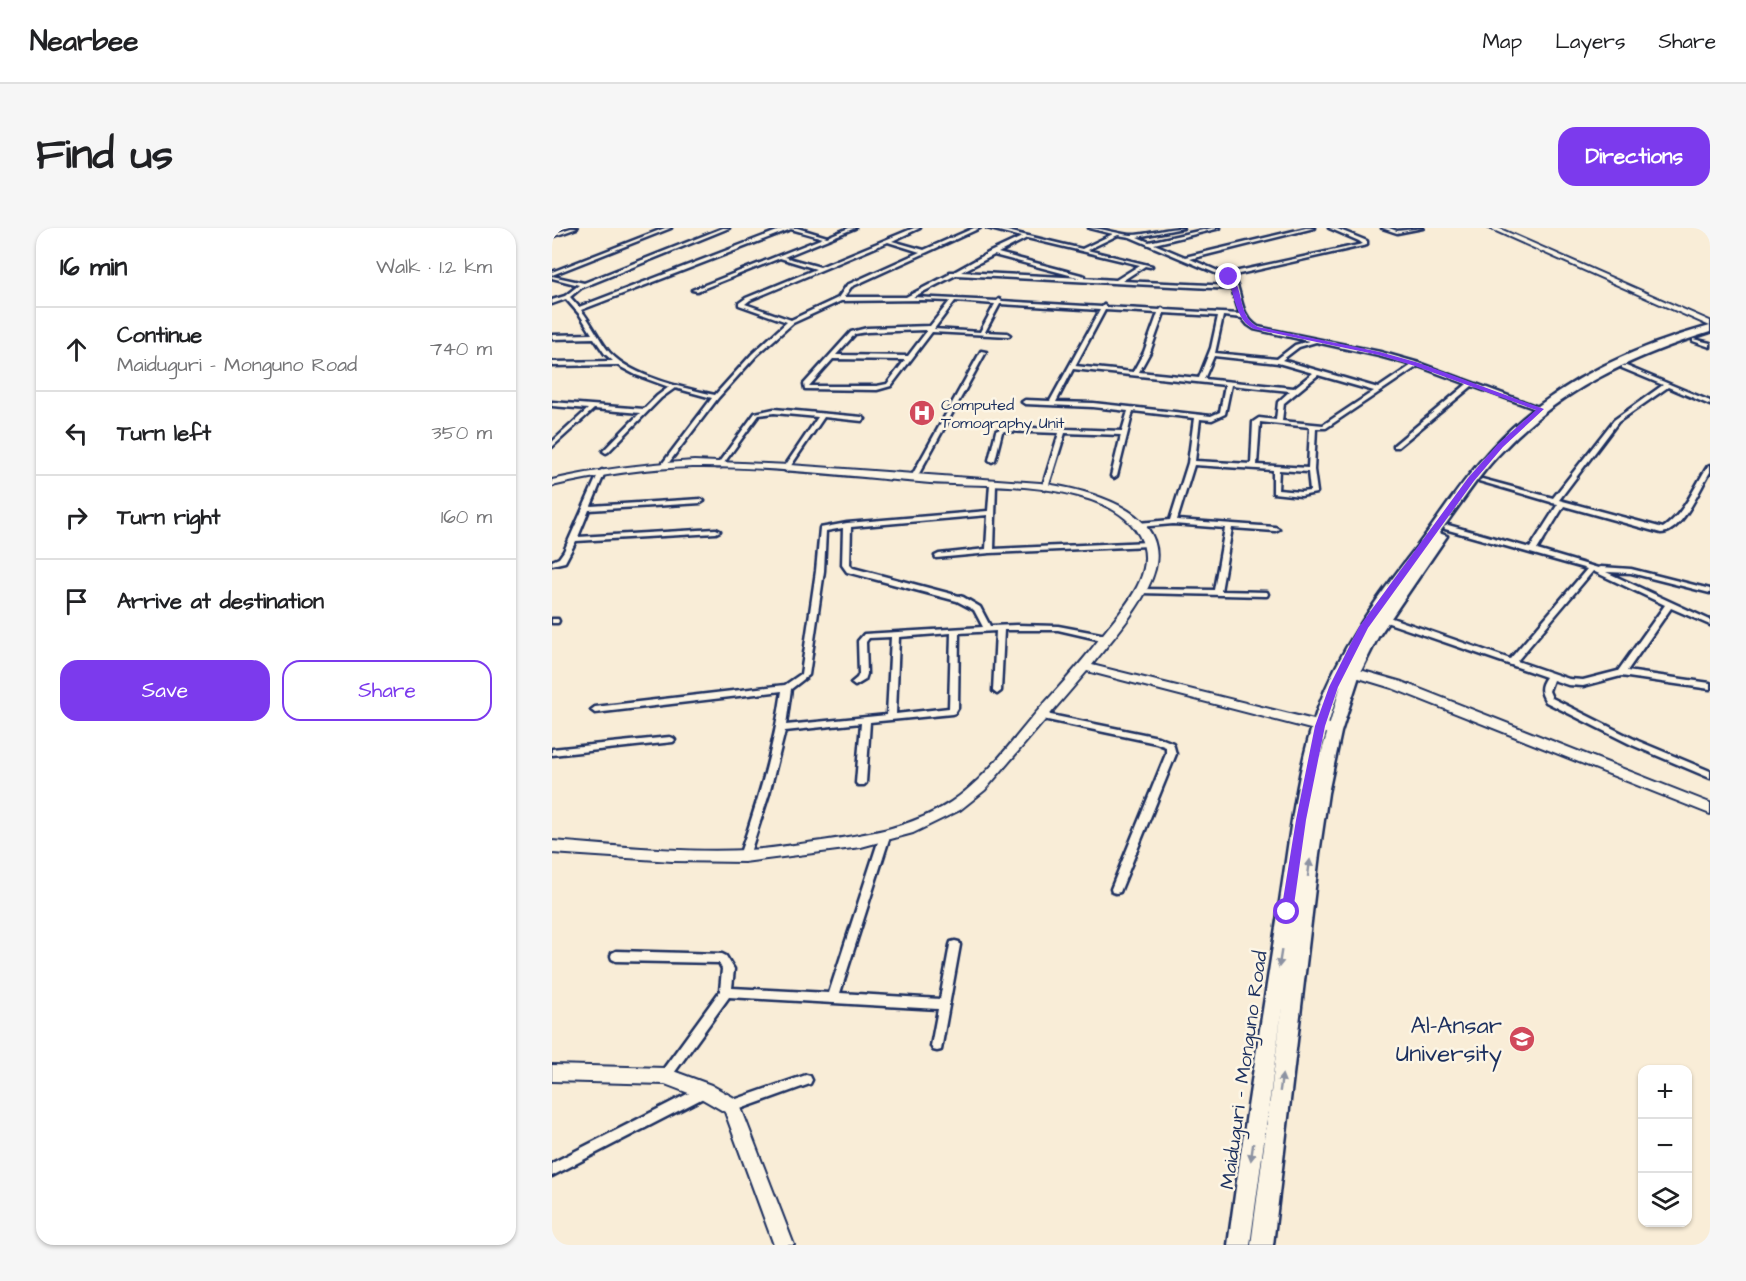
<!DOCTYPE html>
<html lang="en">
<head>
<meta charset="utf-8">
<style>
	:root { --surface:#fff; --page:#f6f6f6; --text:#202124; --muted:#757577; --line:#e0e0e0; --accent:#7c3aed }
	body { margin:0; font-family:"Architects Daughter",sans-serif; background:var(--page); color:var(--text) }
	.controls { position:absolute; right:18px; bottom:18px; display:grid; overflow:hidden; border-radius:12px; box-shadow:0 2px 4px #0004 }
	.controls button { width:54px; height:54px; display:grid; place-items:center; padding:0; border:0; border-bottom:2px solid var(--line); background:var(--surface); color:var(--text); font:30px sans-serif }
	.stop { position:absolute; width:18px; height:18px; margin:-14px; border:4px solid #7c3aed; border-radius:50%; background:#fff }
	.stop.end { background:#7c3aed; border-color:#fff; box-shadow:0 2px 6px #0008 }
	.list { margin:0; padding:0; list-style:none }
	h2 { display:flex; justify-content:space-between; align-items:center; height:78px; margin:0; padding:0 24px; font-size:26px }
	h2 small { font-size:20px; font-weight:400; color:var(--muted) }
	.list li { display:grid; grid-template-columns:39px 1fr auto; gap:18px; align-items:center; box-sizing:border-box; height:84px; padding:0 24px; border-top:2px solid var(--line) }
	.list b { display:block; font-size:22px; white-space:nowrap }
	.list p { margin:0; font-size:20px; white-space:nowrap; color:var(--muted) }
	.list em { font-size:20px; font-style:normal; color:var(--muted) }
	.actions { display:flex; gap:12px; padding:18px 24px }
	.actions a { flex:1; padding:14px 0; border:2px solid var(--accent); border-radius:18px; text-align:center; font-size:21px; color:var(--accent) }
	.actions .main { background:var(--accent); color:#fff }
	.icon { flex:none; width:33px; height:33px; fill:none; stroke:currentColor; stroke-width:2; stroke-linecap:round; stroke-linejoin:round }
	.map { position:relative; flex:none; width:1158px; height:1017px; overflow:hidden; border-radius:18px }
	header { display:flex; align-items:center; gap:36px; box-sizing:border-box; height:84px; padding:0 30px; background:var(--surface); border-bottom:2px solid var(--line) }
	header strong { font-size:28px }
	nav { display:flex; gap:33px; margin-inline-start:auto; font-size:21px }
	.intro { display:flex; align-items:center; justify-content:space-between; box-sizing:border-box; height:144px; padding:0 36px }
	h1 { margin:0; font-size:42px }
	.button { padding:15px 27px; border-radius:18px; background:var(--accent); color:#fff; font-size:21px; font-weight:700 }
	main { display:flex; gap:36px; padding:0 36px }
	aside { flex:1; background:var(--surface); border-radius:18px; box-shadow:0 2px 4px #0004 }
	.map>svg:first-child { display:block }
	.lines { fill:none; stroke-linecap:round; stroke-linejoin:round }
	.street-casing { stroke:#1b2f5e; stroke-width:5 }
	.secondary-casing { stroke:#1b2f5e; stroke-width:4 }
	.primary-casing { stroke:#1b2f5e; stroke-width:5 }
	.street { fill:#fcf5e5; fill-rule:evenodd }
	.secondary { fill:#fcf5e5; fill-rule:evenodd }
	.primary { fill:#fcf5e5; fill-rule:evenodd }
	.oneway { fill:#8c92a2 }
	.route { fill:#7c3aed }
	.labels { text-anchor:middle; stroke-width:5; stroke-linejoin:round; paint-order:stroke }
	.far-poi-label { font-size:16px; fill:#1b2f5e; stroke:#fcf5e5; text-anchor:start }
	.street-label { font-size:20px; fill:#1b2f5e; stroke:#fcf5e5 }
	.near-poi-label { font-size:24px; fill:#1b2f5e; stroke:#fcf5e5; text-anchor:end }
</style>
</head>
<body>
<header>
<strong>Nearbee</strong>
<nav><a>Map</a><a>Layers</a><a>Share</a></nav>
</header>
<div class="intro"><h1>Find us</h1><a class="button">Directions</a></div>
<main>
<aside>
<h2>16 min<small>Walk · 1.2 km</small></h2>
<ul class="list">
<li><svg class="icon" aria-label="ahead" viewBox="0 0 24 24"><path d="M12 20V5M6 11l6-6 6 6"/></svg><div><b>Continue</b><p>Maiduguri - Monguno Road</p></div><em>740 m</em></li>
<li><svg class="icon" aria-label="left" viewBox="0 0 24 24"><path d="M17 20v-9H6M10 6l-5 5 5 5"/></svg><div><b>Turn left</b></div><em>350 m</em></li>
<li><svg class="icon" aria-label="right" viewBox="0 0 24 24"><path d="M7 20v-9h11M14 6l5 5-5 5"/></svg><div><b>Turn right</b></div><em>160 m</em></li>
<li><svg class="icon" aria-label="arrive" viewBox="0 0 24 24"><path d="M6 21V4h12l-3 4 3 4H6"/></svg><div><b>Arrive at destination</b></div></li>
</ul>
<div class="actions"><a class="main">Save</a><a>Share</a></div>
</aside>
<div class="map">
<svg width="1158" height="1017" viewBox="0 0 1158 1017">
	<rect width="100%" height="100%" fill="#f9edd7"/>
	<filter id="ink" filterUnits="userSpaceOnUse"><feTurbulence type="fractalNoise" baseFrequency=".0167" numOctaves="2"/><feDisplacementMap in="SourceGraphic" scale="12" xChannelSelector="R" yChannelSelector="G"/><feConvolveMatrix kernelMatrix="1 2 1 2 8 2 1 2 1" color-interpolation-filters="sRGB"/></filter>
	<g filter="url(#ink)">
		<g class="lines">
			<!-- street casing -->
			<g class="street-casing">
				<g id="street">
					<polygon points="19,0 25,0 0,9 0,6"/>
					<polygon points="113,0 119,0 0,47 0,44"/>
					<path d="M171,0H177L29,60L18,69L27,79L233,0H245L275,9L297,0H303L232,29L268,39L362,0H368L340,13L372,22L422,0H428L299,59L292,69H354L398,46V44H402L438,24L470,9L435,0H443L530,21L561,6L537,0C551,0 565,6 579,7C595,7 614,0 631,0L585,9L597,14L660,0H668L602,16L633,29L754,0H762L638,31L673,46L811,16L807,13L777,0H783L815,13V17L678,48C693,61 683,83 706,99L828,124L867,135L992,181L987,182L920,158L846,219H842V217L915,156L866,138L774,200H764L762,242L765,264L764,265L749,268L721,265V242L642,237L625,292L723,299L727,301L723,303L680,300L669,363L715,364L716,366L715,368H712L588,365L584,363L588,361L662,362L673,300L621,296L587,299L583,297L587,295L618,292L636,235L642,190L581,183L565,248L562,250L559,248L569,207L513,205L496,260L493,262L490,260L507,205L453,203L450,204L443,232L440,234L437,232L444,203L452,199L508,201L511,199L514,201L570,203L576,183L541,179L473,176L470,174L473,172L498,173L548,82L448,76L433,104L455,105L458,107L457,108L380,104L339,158L325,162L253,161L252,156L299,104L315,100L378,98L398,73L370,72L289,73L241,95L204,128L166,170L115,237H111L110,236L160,170L123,160L109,170L56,224L54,225L51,223L52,222L88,185L42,181L0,219V214L36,181L0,178V174L92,181L105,168L117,159L84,147L65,137L0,138V134L61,133L53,126L42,110L0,111V107L40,106L28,87L14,71L0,76V72L13,68L27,57L0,50V48L32,55ZM239,1L271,10L140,62L145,63L228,30L264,41L194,70L187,75V77L235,94L200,126L163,167C131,160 81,149 58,125C47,112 40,95 29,82ZM566,7L578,9L675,50L679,53L680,58L570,53L593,38L598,39L600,38L535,22ZM475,10L588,37L564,52L531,50L533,49V48L446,25ZM336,14L368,24L295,57L286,70L239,92L193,76L198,72ZM442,27L529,50H531L409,44ZM404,47L680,61L688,86L613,82L610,80L608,82L554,79L552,77L550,79L450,73L447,71L445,73L361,69ZM403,73L443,76L428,104L382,101ZM553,82L606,85L592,124L581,144L523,138ZM612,85L666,88L659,120L647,150L587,144L598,124ZM671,88L690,90L696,97L702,101L757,113L743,117L725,131L663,125ZM373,102L375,103L356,128L284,127L303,106L315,104ZM764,114L827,128L860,137L826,160L730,132L747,119ZM662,128L726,135L761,145L742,160L652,151ZM281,131L353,132L335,156L325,158H257ZM521,141L673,157L668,184L659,188L541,175L504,174ZM766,147L822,163L771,197L730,193L732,175ZM679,157L738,163L726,174L724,192L707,190L701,194L699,236L643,233L648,191L660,192L673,186ZM708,194L758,199L756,240L705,237ZM727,242L756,244L758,263L749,264L726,262Z"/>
					<polygon points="830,0 837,0 845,3 871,0 845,5"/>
					<polygon points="1141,111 1158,115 1158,119 1141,113"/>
					<polygon points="429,123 434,124 364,251 363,252 359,252 358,251"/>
					<path d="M1070,138H1074L1158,173V177L1116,159L1066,194L1007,272L1111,300C1133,285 1142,259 1156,238L1158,237V244C1148,260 1130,305 1109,305L1012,278L985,322L1046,340L1049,339L1079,341L1158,361V365L1079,345L1054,344L1158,392V397L1119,380L1075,443L1158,455V461L1069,448L1031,458L1016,457L1001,452L997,463L1000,470L1086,513L1158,543V550L1080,517L994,474C988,464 987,459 994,449L828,392L827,390L831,388H834L958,431L1035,341L893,301L892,299L896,297L978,320L1006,276L1000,275L999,274L927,253L930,251L1001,270L1062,192L1111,157L1070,140ZM1041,343L1113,377L1066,443L1031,452L1017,451L965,433Z"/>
					<polygon points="222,181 310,189 313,191 310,193 272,189 236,242 234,243 231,241 266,189 222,185 207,187 169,239 165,239 165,237 203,185"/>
					<polygon points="50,242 53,244 39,278 149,271 152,273 149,275 37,282 26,309 164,301 168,303 164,305 24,313 13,334 0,337 0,333 7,330 12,323 47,244"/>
					<path d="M441,254L444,256L442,321L597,314L601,316L597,318L438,325L384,330L383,328L387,326L434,321L436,287L299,299L298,337L301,340L411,369L428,379L438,398L465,397L506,398L554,407L558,410L554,413L506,402H452L449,463L445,466L441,463L444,403L407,405L406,480L403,485L400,486L318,494L314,555L312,557H306L304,555L309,495L233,503L217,566L196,631H188L187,628C206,574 222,520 230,463L43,485L39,482L43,479L233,457L249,446L264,343L268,300L295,295L436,283L438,256ZM291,300L290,337L295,344L405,373L422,382L431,399L312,406L306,413L307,446L305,450L299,455L303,458L313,452L315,446L314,414L317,410L339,409L335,487L234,497L239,461L257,447L272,343L274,303ZM399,405L397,480L344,486L347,409Z"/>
					<polygon points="0,391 6,391 7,393 6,395 0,395"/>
					<polygon points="489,485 606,509 621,515 624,526 568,664 564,665 560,664 559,661 614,526 614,519 604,515 486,490 485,488"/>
					<polygon points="118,509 121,510 123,512 121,514 0,527 0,521"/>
					<polygon points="332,607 336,608 337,611 288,765 388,771 398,717 399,714 403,713 407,714 408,717 389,822 385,823 381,822 379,818 386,781 177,769 117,852 113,853 109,852 107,848 109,844 168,763 170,741 167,735 64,733 60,731 59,728 60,725 64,723 170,726 174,728 182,741 180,760 277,765 327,611 328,608"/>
					<polygon points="254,847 258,848 260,852 258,856 180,884 176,882 174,878 176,874"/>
					<polygon points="153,857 157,859 159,863 157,867 0,948 0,935"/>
				</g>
			</g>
			<!-- secondary casing -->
			<g class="secondary-casing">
				<g id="secondary">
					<polygon points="937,0 946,0 1158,93 1158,98"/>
					<path d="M142,233L238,237L488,255C530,261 618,280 603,341C595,373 561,410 540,437L778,496L785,501L778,506L535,443L433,562L408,582L361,605L309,619L192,634L120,633L0,625V613C65,618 131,625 196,622C221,621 246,616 270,613C316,606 359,600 399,574C433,551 457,517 483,486C504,462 526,439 545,414C566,385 609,346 587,307C575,285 549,274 526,268C478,255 427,258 378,255C299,249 220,238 141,239C93,240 47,247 0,258V252C48,241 93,236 142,233Z"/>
					<polygon points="801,440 850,454 1158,575 1158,586 840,460 797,447 795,444 797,441"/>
					<polygon points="0,837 113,840 159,857 186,872 242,1017 222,1017 173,884 147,869 113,856 0,853"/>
				</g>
			</g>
			<!-- primary casing -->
			<g class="primary-casing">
				<path id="primary" d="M1158,98V104C1081,128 1008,162 952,221C927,246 908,277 887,305L895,308L826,409L808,445L789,504L776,565L767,626L721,1017H699L731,773L698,1017H676C691,906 709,796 726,686C737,618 743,548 765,483C786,423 824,371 863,321C889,287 912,250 941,219C998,157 1078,120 1158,98ZM789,457L768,530C773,505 780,481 789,457Z"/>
			</g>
			<!-- street -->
			<use href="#street" class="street"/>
			<!-- secondary -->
			<use href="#secondary" class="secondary"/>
			<!-- primary -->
			<use href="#primary" class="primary"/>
		</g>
		<!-- one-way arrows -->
		<defs><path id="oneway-solid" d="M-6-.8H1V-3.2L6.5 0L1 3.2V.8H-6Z" transform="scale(1.5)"/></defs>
		<g class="oneway">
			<use href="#oneway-solid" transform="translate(757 640) rotate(-83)"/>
			<use href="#oneway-solid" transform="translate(728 731) rotate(99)"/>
			<use href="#oneway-solid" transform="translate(729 855) rotate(-82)"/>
			<use href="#oneway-solid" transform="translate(700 924) rotate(98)"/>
		</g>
	</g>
	<!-- route -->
	<path class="route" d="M675,47H679C693,63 685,88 706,99L828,124L867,135L992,181L951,219L922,253L816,400L786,459L773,498L754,592L741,684L735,689L729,684L744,592L763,498L777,459L807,399L916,250L946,216L984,182L863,138L827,127L702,101C683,92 682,64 675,47Z"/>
	<!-- icons -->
	<defs>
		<g id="hospital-disc" transform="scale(1.35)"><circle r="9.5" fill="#d1495b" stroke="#fcf5e5"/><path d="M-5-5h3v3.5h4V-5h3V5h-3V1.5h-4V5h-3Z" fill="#fff"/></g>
		<g id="university-disc" transform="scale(1.35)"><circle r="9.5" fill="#d1495b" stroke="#fcf5e5"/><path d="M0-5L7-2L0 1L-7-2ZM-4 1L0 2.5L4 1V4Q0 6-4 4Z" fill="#fff"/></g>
	</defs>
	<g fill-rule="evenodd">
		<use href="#hospital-disc" x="370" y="185"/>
		<use href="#university-disc" x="970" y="811"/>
	</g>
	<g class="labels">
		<!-- far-poi labels -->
		<g class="far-poi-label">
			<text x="389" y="182">Computed<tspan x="389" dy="18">Tomography Unit</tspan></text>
		</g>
		<!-- street labels -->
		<g class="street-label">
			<text transform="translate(691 842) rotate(-82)" y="7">Maiduguri - Monguno Road</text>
		</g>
		<!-- near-poi labels -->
		<g class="near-poi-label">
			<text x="950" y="805">Al-Ansar<tspan x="950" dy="28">University</tspan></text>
		</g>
	</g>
</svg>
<div class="controls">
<button>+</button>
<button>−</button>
<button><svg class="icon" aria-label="layers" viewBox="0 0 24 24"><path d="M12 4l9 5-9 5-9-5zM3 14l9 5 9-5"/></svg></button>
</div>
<div class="stop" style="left:735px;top:684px"></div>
<div class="stop end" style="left:677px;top:49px"></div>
</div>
</main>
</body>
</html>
